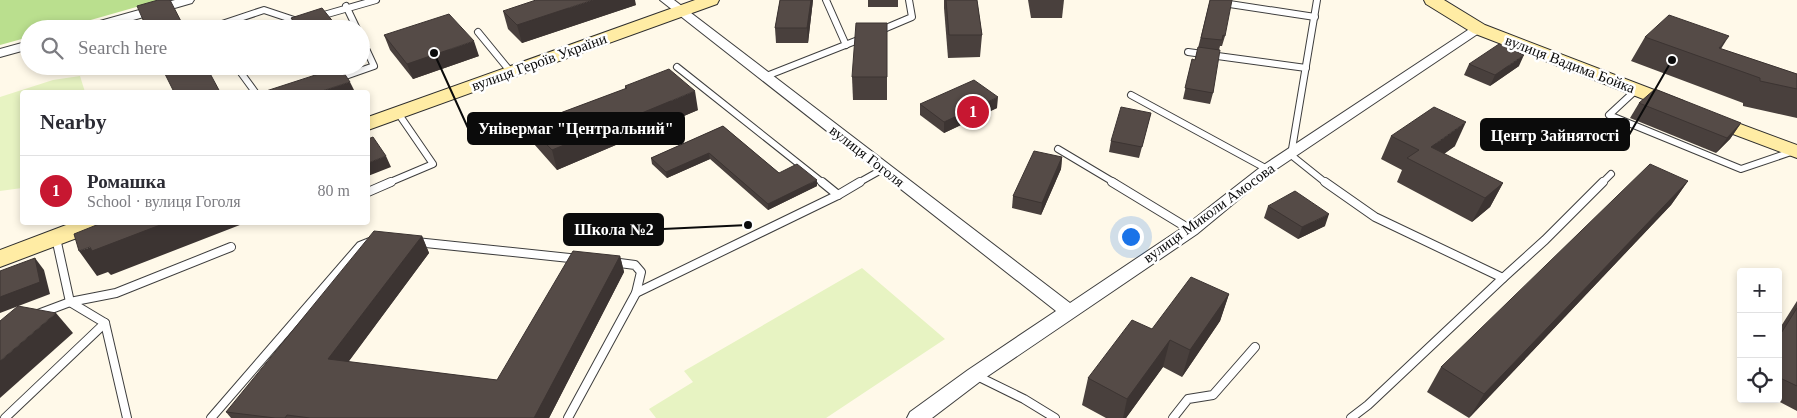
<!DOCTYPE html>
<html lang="en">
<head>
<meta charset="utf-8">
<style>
	:root { --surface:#fff; --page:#f2f2f3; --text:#2b2b33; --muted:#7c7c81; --line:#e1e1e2; --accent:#c71731 }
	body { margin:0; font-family:Georgia,serif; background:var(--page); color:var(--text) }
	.controls { position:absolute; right:15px; bottom:15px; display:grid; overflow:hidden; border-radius:5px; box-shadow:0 2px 8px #0003 }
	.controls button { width:45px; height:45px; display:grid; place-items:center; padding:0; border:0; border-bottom:1px solid var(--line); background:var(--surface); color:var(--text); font:25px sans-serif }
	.you { position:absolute; left:1130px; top:236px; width:18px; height:18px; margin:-12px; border:4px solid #fff; border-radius:50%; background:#1a73e8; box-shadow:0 0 0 8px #1a73e833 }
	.badge { display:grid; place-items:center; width:32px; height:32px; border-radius:50%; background:var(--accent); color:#fff; font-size:16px; font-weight:700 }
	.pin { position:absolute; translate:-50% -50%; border:2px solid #fff; box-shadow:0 1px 5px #0006 }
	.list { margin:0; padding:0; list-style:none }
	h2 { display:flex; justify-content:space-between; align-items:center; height:65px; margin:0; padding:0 20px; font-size:21px }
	h2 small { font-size:16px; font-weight:400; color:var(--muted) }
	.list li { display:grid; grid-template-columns:32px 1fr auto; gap:15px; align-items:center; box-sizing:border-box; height:70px; padding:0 20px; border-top:1px solid var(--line) }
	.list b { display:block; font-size:19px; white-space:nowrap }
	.list p { margin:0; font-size:16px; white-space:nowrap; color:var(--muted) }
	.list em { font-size:16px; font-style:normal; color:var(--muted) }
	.icon { flex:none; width:28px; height:28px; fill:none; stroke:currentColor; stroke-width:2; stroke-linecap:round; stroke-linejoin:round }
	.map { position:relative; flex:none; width:1797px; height:418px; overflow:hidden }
	.search { position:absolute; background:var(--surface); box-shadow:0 2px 8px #0003; left:20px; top:20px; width:350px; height:55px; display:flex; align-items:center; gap:12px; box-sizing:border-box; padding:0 18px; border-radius:28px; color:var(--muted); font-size:19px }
	.panel { position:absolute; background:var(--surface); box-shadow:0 2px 8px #0003; left:20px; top:90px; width:350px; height:135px; border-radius:5px }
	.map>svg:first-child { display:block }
	.forest { fill:#badf8e }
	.pitch { fill:#e7f3c2 }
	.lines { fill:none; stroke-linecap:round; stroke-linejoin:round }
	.lane-far1-casing { stroke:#3e3e3e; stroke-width:8 }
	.lane-casing { stroke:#3e3e3e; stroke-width:10 }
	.street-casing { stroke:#3e3e3e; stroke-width:2 }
	.secondary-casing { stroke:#2d2d2d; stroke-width:2 }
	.lane-far1 { stroke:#fff; stroke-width:6 }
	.lane { stroke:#fff; stroke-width:8 }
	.street { fill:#fff; fill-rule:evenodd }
	.secondary { fill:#ffeca4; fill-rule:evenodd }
	.wall { fill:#49403d }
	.shaded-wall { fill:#3c3432 }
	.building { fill:#554b47; stroke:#3c3432 }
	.labels { text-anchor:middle; stroke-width:5; stroke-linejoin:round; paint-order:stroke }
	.street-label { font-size:15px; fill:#0b0b0b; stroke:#fff }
	.leader { fill:none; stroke:#0b0b0b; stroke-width:2 }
	.callout-dot { fill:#0b0b0b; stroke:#fff; stroke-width:2 }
	.callout { fill:#0b0b0b; stroke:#0b0b0b; stroke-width:2 }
	.callout-label { font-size:16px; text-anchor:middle; font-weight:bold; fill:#fff }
</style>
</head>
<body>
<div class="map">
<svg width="1797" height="418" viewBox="0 0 1797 418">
	<rect width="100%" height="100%" fill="#fff9e9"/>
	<!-- forest -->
	<polygon class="forest" points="0,0 161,0 59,29 29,29 29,37 0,45"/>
	<!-- pitch -->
	<g class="pitch">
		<polygon points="80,76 85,92 22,92 22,188 0,191 0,97 53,80"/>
		<polygon points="862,268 945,339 826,418 656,418 649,409 693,382 684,371"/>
	</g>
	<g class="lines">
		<!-- lane-far1 casing -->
		<g class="lane-far1-casing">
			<g id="lane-far1">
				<polyline points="826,0 846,45"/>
				<polyline points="1317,0 1291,155 1326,183"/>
				<polyline points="1223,3 1315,17"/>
				<polyline points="346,6 357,29"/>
				<polyline points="317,17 376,0"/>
				<polyline points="223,29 222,24 264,10 300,22"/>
				<polyline points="282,29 304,21"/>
				<polyline points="879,31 912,17 909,0"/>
				<polyline points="478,32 510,71"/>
				<polyline points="1188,52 1306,68"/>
				<polyline points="236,66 255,92"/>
				<polyline points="677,67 823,183"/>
				<polyline points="764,77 863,38"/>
				<polyline points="337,79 374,66 361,38"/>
				<polyline points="1636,90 1609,115 1741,169 1794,151"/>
				<polyline points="1131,95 1267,169"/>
				<polyline points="1058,149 1115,183"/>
				<polyline points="388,183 433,164 398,113"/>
				<polyline points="858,183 883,169"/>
				<polyline points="1602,183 1611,174"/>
			</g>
		</g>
		<!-- lane casing -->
		<g class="lane-casing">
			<g id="lane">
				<polyline points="822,182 838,195"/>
				<polyline points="1112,182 1191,230"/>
				<polyline points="1325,182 1375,217 1503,278 1545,240 1603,182"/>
				<polyline points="368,192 391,182"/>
				<polyline points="56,238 70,302 105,323 127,418"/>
				<polyline points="416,242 579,259"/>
				<polyline points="636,293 838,195 860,182"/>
				<polyline points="38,314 70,302 116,293 231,247"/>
				<polyline points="975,375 1024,399 1055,418"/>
				<polyline points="5,418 105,323"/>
				<polyline points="211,418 360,246 370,242"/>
				<polyline points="568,418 636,293 641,272 635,265 612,262"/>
				<polyline points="1173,418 1188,399 1213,395 1255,347"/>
				<polyline points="1351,418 1368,405 1503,278"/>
			</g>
		</g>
		<!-- street casing -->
		<g class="street-casing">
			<g id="street">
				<polygon points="175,0 194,0 192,3 102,29 81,29 82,26"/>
				<polygon points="660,0 674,0 1070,303 1185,226 1262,166 1474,26 1484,26 1485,29 1272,172 1197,234 982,380 932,418 907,418 910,412 968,370 1056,311"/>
				<polygon points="29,41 29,49 0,57 0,49"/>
			</g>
		</g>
		<!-- secondary casing -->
		<g class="secondary-casing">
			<g id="secondary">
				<polygon points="695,0 719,0 717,4 368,130 368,117"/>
				<polygon points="1424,0 1444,0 1485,25 1683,101 1686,105 1683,109 1676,111 1669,109 1473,33 1426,4"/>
				<polygon points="1708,112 1797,145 1797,158 1701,122 1698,118 1701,114"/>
				<polygon points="74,222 109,222 106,227 0,267 0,250"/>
			</g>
		</g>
		<!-- lane-far1 -->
		<use href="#lane-far1" class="lane-far1"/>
		<!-- lane -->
		<use href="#lane" class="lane"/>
		<!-- street -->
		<use href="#street" class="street"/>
		<!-- secondary -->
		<use href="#secondary" class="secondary"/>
	</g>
	<!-- wall -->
	<g class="wall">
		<polygon points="780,0 813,0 808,43 776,43 775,28"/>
		<rect x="868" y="0" width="30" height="7"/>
		<polygon points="944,0 977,0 982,35 980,57 948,58 944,8"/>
		<polygon points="1028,0 1064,0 1062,18 1031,18"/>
		<polygon points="1210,0 1225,36 1222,46 1220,46 1219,50 1213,93 1210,104 1183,99 1192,59 1195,60"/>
		<polygon points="636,5 522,43 508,29 503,11"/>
		<polygon points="291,18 339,29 296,29"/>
		<polygon points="887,23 887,100 853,100 852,77"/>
		<polygon points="384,35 479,56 413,79 390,50"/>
		<polygon points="1645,37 1721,49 1797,74 1797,118 1743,106 1743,103 1631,61"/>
		<polygon points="1469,64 1519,66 1490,86 1464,75"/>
		<polygon points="625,86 698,110 557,170 534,144 528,125 625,89"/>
		<polygon points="1639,103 1741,123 1730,139 1716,153 1630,118"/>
		<polygon points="920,104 997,108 944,133 920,115"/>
		<polygon points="1151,113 1139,158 1109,152 1111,141"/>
		<polygon points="723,126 779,173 817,186 768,210 710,159 667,178 652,164 651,158"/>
		<polygon points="1391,136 1455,146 1444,154 1503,183 1490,207 1472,222 1397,182 1402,170 1381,159"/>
		<polygon points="1062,157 1061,169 1041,215 1012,208 1013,196"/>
		<polygon points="1688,181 1671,205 1469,418 1427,392 1441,367"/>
		<polygon points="1268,206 1325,226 1298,239 1264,218"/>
		<polygon points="422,236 429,253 348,362 497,380 620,256 624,272 549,418 231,418 226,412"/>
		<polygon points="1229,294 1220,321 1182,377 1163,367 1126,418 1106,418 1082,405 1088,378 1152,329"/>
		<polygon points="1797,301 1797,411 1774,399 1778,399 1778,331"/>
	</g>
	<!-- shaded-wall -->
	<g class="shaded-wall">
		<polygon points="593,0 635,0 636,5 522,43 517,25"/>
		<polygon points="811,0 813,0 808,43 807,28"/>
		<polygon points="1729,36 1714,60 1719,48"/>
		<polygon points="474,41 479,56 413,79 407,64"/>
		<polygon points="1524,55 1519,66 1490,86 1495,75"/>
		<polygon points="325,66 342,66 328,71"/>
		<polygon points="350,82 355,92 319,92"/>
		<polygon points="695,91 698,110 557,170 552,150"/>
		<polygon points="998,97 997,108 944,133 944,122"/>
		<polygon points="1466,122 1455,146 1425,167 1431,147"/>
		<polygon points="1741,123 1730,139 1716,153 1727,138"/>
		<polygon points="709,153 710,159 667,178 666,172"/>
		<polygon points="386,156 391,167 368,176 368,163"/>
		<polygon points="1062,157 1061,169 1041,215 1042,203"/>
		<polygon points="817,180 817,186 768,210 768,204"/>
		<polygon points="1688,181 1671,205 1469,418 1484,394"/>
		<polygon points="1503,183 1490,207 1472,222 1485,198"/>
		<polygon points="1329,214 1325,226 1298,239 1302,227"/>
		<polygon points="168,222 245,222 245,223 111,275 108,272 97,276 79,251"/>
		<polygon points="422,236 429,253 338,376 328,359"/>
		<polygon points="620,256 624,272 549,418 534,418"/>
		<polygon points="35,258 44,270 50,294 0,313 0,297"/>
		<polygon points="1229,294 1220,321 1182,377 1190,350"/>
		<polygon points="56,313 73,333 0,398 0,361"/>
		<polygon points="1170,340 1163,367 1126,418 1123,418 1127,399"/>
	</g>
	<!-- building -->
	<g class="building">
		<polygon points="158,0 170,0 185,29 147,29 137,6"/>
		<polygon points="536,0 593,0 517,25 503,11"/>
		<polygon points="780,0 811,0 807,28 775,28"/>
		<polygon points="946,0 977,0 982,35 949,35"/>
		<polygon points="1210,0 1232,0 1225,36 1223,35 1222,40 1201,38"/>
		<polygon points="322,8 339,29 300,29 291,18"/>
		<polygon points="449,14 474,41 407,64 384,35"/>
		<polygon points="1669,15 1729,36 1719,48 1797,74 1797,89 1760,81 1760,78 1645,37"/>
		<polygon points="856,23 887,23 887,77 852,77"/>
		<polygon points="1499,44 1524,55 1495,75 1469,64"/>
		<polygon points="1198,47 1220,50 1213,93 1185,88 1192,59 1195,60"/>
		<polygon points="161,66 206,66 220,92 174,92"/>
		<polygon points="340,67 350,82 319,92 263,92"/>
		<polygon points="669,69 695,91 552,150 528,125 627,88 625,86"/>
		<polygon points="974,80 998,97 944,122 920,104"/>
		<polygon points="1655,89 1741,123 1727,138 1639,103"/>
		<polygon points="1121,107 1151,113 1142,147 1111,141"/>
		<polygon points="1434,107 1466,122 1431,147 1503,183 1485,198 1407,158 1419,150 1391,136"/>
		<polygon points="723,126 779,173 797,164 817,180 768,204 709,153 666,172 651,158"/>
		<polygon points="373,137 386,156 368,163 368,139"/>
		<polygon points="1034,151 1062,157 1042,203 1013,196"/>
		<polygon points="1650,164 1688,181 1484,394 1441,367"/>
		<polygon points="1295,191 1329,214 1302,227 1268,206"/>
		<polygon points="104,222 168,222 92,251 90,247 79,251 74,234"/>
		<polygon points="374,231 422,236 328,359 497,380 573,251 620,256 534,418 310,418 287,415 285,418 275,418 226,412"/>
		<polygon points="35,258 40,282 0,297 0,271"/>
		<polygon points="1191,277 1229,294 1190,350 1170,340 1127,399 1088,378 1132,320 1152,329"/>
		<polygon points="18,306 56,313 0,361 0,321"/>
		<polygon points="1797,308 1797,386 1778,377 1778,338"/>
	</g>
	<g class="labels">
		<!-- street labels -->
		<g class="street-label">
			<text transform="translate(539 62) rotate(-20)" y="5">вулиця Героїв України</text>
			<text transform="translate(1570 64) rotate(21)" y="5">вулиця Вадима Бойка</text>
			<text transform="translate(867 156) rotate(38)" y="5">вулиця Гоголя</text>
			<text transform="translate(1209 213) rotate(-36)" y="5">вулиця Миколи Амосова</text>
		</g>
	</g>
	<!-- callouts -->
	<path class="leader" d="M434 53L468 128M1672 60L1629 135M748 225L663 229"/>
	<g class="callout-dot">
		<circle cx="434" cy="53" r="5"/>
		<circle cx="1672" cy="60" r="5"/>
		<circle cx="748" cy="225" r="5"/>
	</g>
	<g class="callout">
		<rect x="468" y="113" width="216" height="31" rx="5"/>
		<rect x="1481" y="119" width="148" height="31" rx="5"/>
		<rect x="564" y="214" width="99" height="31" rx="5"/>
	</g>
	<g class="callout-label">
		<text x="576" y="134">Універмаг "Центральний"</text>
		<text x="1555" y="141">Центр Зайнятості</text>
		<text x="614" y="235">Школа №2</text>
	</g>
</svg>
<div class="controls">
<button>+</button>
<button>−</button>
<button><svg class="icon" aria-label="locate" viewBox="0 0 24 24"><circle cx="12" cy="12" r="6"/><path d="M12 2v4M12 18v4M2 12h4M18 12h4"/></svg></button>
</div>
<div class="you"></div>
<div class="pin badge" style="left:973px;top:112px">1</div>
<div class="search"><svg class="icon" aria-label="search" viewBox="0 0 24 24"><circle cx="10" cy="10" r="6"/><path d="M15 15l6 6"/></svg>Search here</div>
<section class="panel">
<h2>Nearby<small></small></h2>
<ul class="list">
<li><span class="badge">1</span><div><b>Ромашка</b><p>School · вулиця Гоголя</p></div><em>80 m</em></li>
</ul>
</section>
</div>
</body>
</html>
